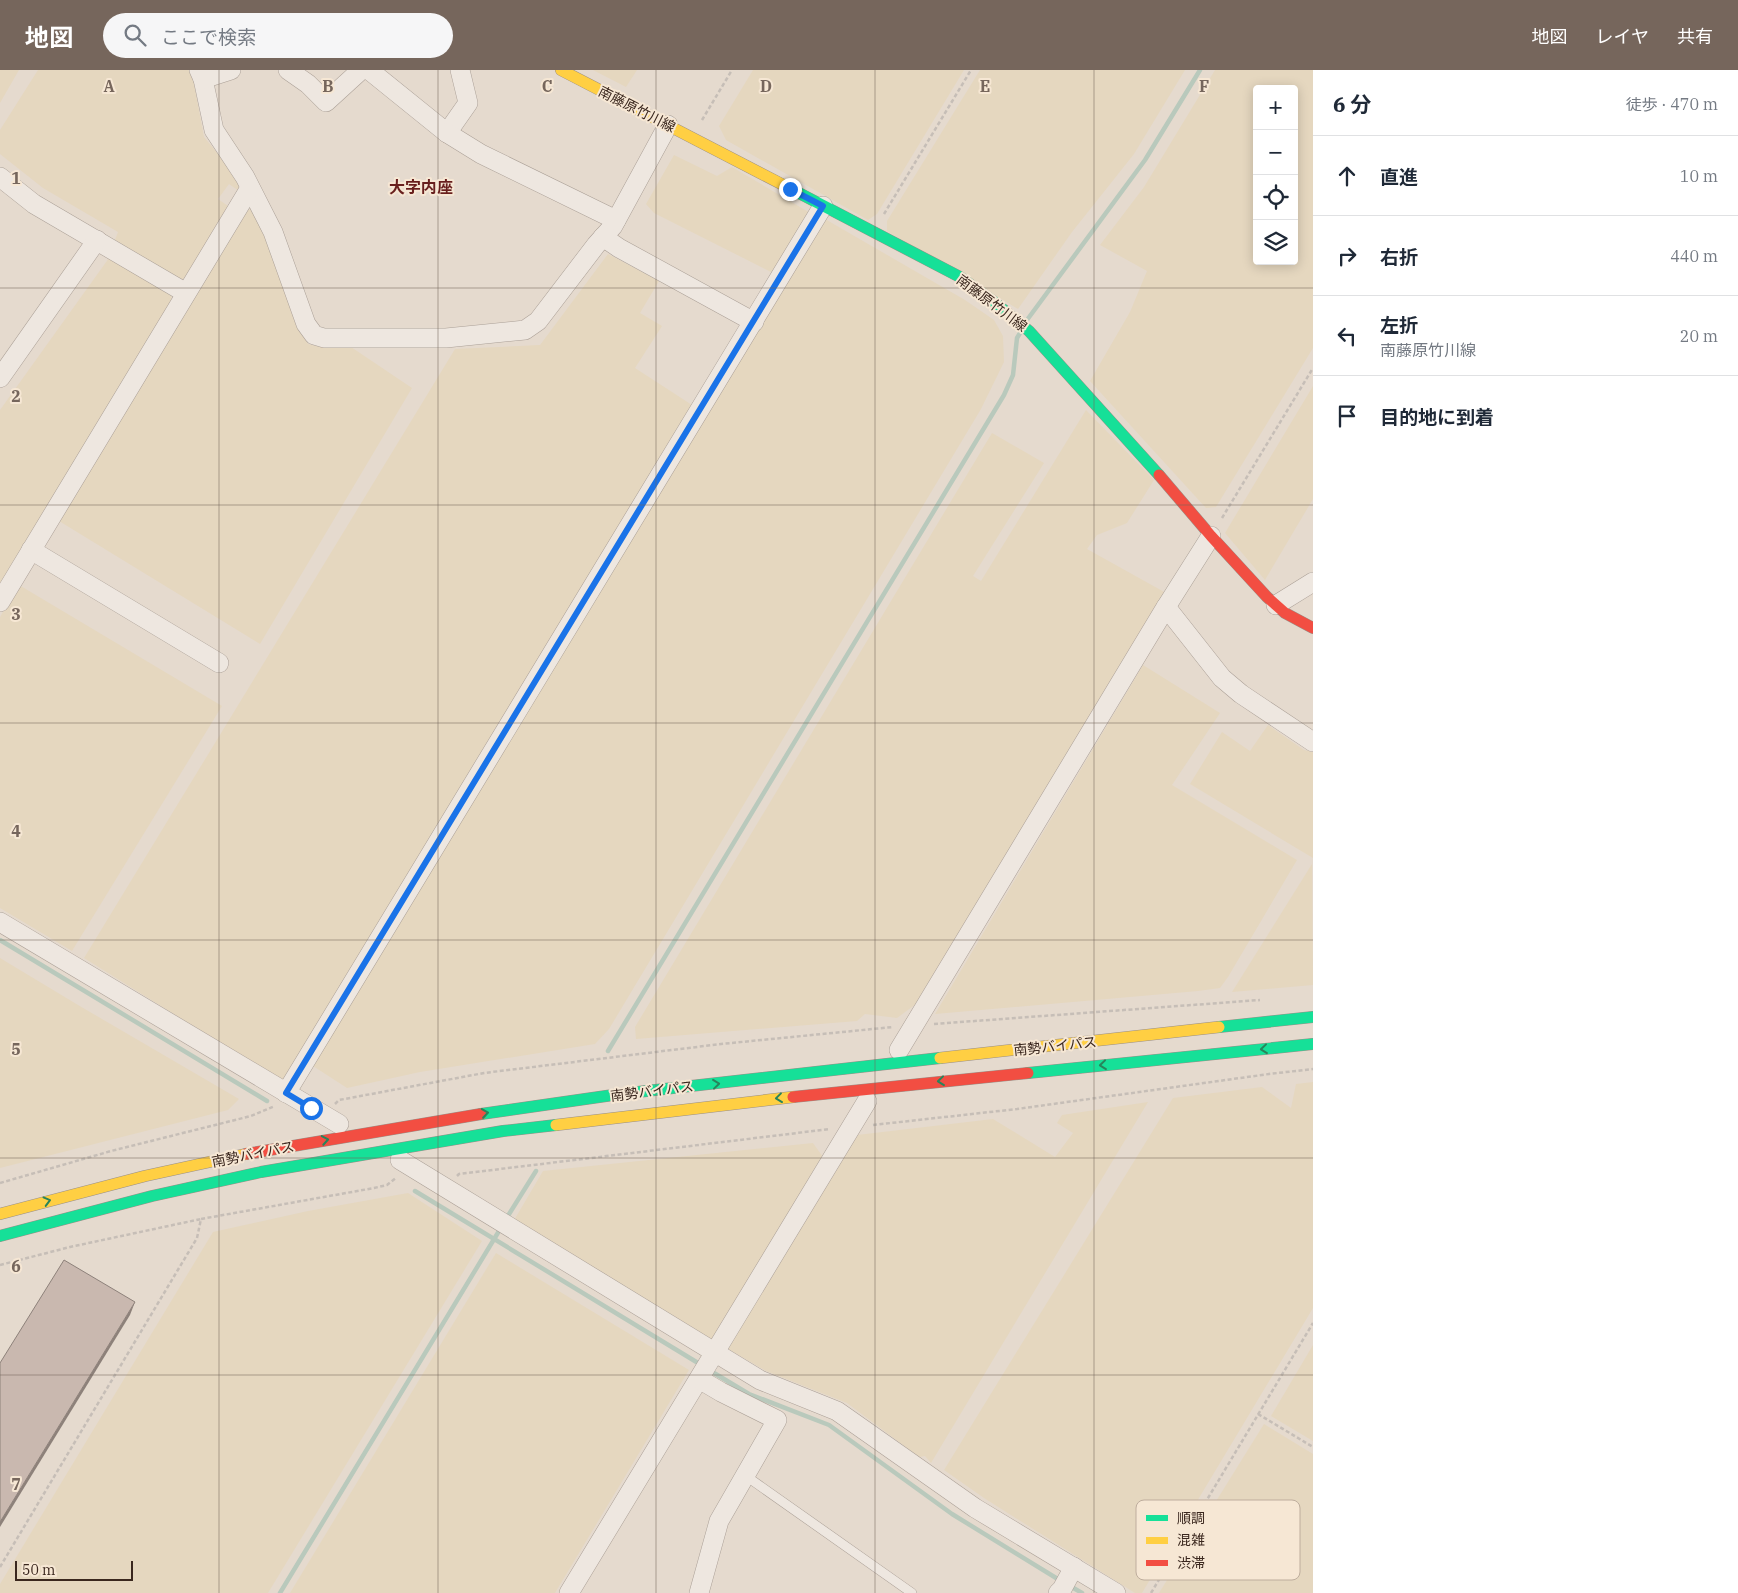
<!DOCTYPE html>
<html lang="ja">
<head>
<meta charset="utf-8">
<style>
	:root { --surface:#fff; --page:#f6f6f7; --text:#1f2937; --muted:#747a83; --line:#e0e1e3; --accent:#76665c }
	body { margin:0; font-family:"IBM Plex Serif","Noto Sans JP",serif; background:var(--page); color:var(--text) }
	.controls { position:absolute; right:15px; top:15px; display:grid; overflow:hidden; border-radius:5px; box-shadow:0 2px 12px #0003 }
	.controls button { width:45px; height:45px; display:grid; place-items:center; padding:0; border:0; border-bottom:1px solid var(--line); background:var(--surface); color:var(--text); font:25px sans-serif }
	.scale { position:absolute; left:15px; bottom:12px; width:118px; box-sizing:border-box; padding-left:5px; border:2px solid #3a271e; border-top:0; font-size:14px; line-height:18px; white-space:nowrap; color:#3a271e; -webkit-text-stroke:4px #f6e7d4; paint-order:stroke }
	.stop { position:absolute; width:15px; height:15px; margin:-11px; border:4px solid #1a73e8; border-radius:50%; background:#fff }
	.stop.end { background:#1a73e8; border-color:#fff; box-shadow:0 1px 5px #0008 }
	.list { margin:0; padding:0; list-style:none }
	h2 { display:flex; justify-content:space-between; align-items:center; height:65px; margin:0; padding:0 20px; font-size:21px }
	h2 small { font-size:16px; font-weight:400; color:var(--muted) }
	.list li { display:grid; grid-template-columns:32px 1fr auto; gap:15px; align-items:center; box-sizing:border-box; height:80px; padding:0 20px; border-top:1px solid var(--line) }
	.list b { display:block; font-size:19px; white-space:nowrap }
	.list p { margin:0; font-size:16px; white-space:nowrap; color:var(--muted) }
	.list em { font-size:16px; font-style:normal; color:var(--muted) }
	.icon { flex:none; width:28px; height:28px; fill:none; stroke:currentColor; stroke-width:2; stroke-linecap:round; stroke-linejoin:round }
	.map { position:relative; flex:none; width:1313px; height:1523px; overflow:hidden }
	header { display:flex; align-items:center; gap:30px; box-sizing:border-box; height:70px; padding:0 25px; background:var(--accent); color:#fff }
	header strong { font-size:24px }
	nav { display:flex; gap:28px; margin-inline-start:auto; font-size:18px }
	.search { width:350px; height:45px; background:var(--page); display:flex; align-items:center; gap:12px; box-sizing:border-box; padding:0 18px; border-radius:28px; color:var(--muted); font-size:19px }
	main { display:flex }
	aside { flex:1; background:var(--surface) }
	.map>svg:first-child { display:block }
	.farmland { fill:#e5d7bf; fill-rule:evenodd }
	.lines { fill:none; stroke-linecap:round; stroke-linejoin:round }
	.stream { stroke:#b9c9bc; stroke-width:4.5 }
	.lane-casing { stroke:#aba097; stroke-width:10 }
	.street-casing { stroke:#aba097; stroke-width:20 }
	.fast-casing { stroke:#9a8f87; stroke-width:12 }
	.slow-casing { stroke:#9a8f87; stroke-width:12 }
	.jam-casing { stroke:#9a8f87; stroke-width:12 }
	.path { stroke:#c6beb7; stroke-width:2.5; stroke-dasharray:4 2.5; stroke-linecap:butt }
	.lane { stroke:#eee7e0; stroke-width:9 }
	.street { stroke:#eee7e0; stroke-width:19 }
	.fast { stroke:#16e098; stroke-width:11 }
	.slow { stroke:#ffcf43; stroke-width:11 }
	.jam { stroke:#f24e42; stroke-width:11 }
	.shaded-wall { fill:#8d817a }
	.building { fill:#c9b8af; stroke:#8d817a }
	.oneway { stroke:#28845b }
	.route { stroke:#1a73e8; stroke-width:6 }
	.grid { fill:none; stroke:#76665c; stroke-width:1; stroke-opacity:0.55 }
	.labels { text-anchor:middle; stroke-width:4; stroke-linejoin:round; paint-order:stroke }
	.street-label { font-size:14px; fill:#3a271e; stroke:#f6e7d4 }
	.quarter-label { font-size:16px; font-weight:bold; fill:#681f1d; stroke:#f6e7d4 }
	.key { fill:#f6e7d4; stroke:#bead9d; stroke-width:1 }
	.key-label { font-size:14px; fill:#3a271e }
	.grid-label { font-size:16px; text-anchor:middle; font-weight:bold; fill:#76665c; stroke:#f6e7d4; stroke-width:4; stroke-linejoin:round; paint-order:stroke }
</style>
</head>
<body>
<header>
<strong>地図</strong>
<div class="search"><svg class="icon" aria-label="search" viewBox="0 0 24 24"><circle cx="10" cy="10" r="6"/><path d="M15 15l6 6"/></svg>ここで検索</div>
<nav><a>地図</a><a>レイヤ</a><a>共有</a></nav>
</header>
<main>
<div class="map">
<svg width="1313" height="1523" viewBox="0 0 1313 1523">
	<rect width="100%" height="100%" fill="#e5dace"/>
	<!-- farmland -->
	<g class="farmland">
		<polygon points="0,0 19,0 0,33"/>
		<polygon points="38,0 190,0 192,3 204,67 242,113 239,121 229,114 218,129 228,136 187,207 180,210 115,170 118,162 43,118 0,84 0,60"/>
		<polygon points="593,0 637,0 626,17"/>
		<polygon points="753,0 964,0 877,144 868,150 726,70 719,56"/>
		<polygon points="980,0 1185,0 1134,84 1072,162 1018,239 887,161 887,151"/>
		<path d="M1215,0H1313V278L1216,437L1206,438L1090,311L1130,242L1147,201L1100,175L1144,117ZM1257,19H1294V191H1257Z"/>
		<polygon points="674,85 717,106 732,97 812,144 775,204 654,143 646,134"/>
		<polygon points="252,139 265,158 299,258 308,274 321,277 348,275 412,318 260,574 59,451 242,142"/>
		<polygon points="825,149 965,230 994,250 1003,266 1004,292 981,339 609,959 595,974 420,1002 347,1018 313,996"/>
		<polygon points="608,184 659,211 640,243 662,256 635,298 692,335 286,1014 84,888 455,279 540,275"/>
		<polygon points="109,188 171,224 172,232 0,515 0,340"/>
		<polygon points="1313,316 1313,429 1265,510 1225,463"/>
		<polygon points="1086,340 1154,410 1127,453 1097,465 1087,479 1166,523 916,934 897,948 865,944 857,951 636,969 635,957 992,363 1044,393 973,506 981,511"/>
		<polygon points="19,515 222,636 72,881 0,838 0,547"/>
		<polygon points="1143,595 1220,643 1172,715 1297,790 1228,907 1220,918 1198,921 935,944"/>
		<polygon points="1268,655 1304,680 1313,682 1313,788 1190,714 1222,662 1250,681"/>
		<polygon points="1312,794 1313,915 1232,922"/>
		<polygon points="0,888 78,935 239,1029 228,1040 0,1098"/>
		<polygon points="1313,1012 1313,1238 1142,1523 1135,1523 984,1428 944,1400 1173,1028 1262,1017 1291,1038 1296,1014"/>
		<polygon points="1148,1032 931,1393 925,1386 919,1387 847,1333 766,1301 728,1279 857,1065 993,1049 1055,1087 1073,1063 1057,1053 1062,1045"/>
		<polygon points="813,1073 823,1087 711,1270 513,1152 543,1101"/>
		<polygon points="408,1123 482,1171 268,1523 0,1523 0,1514 213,1162 308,1141"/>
		<polygon points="496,1183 689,1300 555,1523 290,1523"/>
		<polygon points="1313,1275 1313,1371 1271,1346"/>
		<polygon points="1264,1354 1313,1384 1313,1523 1159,1523"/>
	</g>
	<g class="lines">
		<!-- stream -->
		<g class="stream">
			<polyline points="1027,250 1145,90 1200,0"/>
			<polyline points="0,870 267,1031"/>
			<polyline points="608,981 1004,325 1013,305 1017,268 1020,263"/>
			<polyline points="415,1121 703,1296"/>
			<polyline points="506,1149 536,1101"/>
			<polyline points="709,1300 749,1324 829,1355 952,1444 1061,1511"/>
			<polyline points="1070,1516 1082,1523"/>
			<polyline points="280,1523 502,1156"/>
		</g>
		<!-- lane casing -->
		<g class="lane-casing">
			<polyline id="lane" points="746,1406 912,1523"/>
		</g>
		<!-- street casing -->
		<g class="street-casing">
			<g id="street">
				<polyline points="199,0 203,9 214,60 245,107 273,162 306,254 314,265 324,268 446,268 525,260 538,251 596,175 613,156 668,55"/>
				<polyline points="288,0 308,14 326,32 361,0"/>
				<polyline points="369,0 447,63 468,33 460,0"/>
				<polyline points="203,9 231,0"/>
				<polyline points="447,63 481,84 616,150"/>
				<polyline points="0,107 34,134 186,223"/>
				<polyline points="603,167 619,178 754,252"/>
				<polyline points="0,308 97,170"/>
				<polyline points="31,480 219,593"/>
				<polyline points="0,532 250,118"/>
				<polyline points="1276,535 1313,512"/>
				<polyline points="1166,537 1222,608 1241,624 1313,672"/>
				<polyline points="0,852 339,1054"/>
				<polyline points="899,980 1166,537 1211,466"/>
				<polyline points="286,1023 823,136"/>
				<polyline points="400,1090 760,1310 837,1341 975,1438 1116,1523"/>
				<polyline points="569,1523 867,1031"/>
				<polyline points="699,1523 719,1451 777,1350 721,1322 699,1309"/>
				<polyline points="1058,1523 1062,1519 1074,1497"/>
			</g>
		</g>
		<!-- fast casing -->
		<g class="fast-casing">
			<g id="fast">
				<polyline points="797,122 960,207 993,231 1029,261 1159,405"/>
				<polyline points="1219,957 1313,947"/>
				<polyline points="1028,1003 1313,974"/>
				<polyline points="481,1044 620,1024 940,988"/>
				<polyline points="0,1166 152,1126 261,1102 503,1061 556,1055"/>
			</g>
		</g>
		<!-- slow casing -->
		<g class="slow-casing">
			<g id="slow">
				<polyline points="561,0 797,122"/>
				<polyline points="940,988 1219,957"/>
				<polyline points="556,1055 793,1027"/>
				<polyline points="0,1144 145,1106 246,1084"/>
			</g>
		</g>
		<!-- jam casing -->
		<g class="jam-casing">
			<g id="jam">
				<polyline points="1159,405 1211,466 1267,527 1285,543 1313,558"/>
				<polyline points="793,1027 1028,1003"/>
				<polyline points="246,1084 481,1044"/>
			</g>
		</g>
		<!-- path -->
		<g class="path">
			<polyline points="702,50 732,0"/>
			<polyline points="884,144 971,0"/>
			<polyline points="1222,448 1313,298"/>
			<polyline points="934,954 1260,930"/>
			<polyline points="335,1034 339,1030 484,1003 721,974 893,957"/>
			<polyline points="873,1055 1017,1039 1269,1004 1313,999"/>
			<polyline points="457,1106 459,1104 830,1059"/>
			<polyline points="0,1113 111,1081 251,1046 275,1036"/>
			<polyline points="0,1195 70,1177 201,1149"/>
			<polyline points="1258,1344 1313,1377"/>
			<polyline points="0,1497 197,1168 201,1149 374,1118 387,1115 396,1108"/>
			<polyline points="1151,1523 1313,1253"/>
		</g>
		<!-- lane -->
		<use href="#lane" class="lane"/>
		<!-- street -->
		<use href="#street" class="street"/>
		<!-- fast -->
		<use href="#fast" class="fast"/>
		<!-- slow -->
		<use href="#slow" class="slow"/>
		<!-- jam -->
		<use href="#jam" class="jam"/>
	</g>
	<!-- shaded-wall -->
	<polygon class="shaded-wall" points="135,1232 130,1245 0,1457 0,1452"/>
	<!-- building -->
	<polygon class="building" points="64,1190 135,1232 0,1452 0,1293"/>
	<!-- one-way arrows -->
	<defs><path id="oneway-chevron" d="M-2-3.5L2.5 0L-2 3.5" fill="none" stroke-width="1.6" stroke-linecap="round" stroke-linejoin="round" transform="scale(1.25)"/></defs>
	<g class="oneway">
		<use href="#oneway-chevron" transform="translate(1264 979) rotate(174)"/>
		<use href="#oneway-chevron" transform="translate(1103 995) rotate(174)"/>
		<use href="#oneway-chevron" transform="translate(941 1011) rotate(174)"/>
		<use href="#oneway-chevron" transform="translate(716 1014) rotate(-6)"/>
		<use href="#oneway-chevron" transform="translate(779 1028) rotate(173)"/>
		<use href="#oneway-chevron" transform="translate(485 1043) rotate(-8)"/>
		<use href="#oneway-chevron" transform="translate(325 1070) rotate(-10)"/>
		<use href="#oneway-chevron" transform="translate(47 1131) rotate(-15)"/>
	</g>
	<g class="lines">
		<!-- route -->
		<polyline class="route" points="311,1038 286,1023 823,136 790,119"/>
	</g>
	<!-- grid -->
	<path class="grid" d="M219,0V1523M438,0V1523M656,0V1523M875,0V1523M1094,0V1523M0,218H1313M0,435H1313M0,653H1313M0,870H1313M0,1088H1313M0,1305H1313"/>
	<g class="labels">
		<!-- street labels -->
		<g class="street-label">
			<text transform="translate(637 39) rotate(27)" y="5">南藤原竹川線</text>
			<text transform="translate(992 233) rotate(37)" y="5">南藤原竹川線</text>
			<text transform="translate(1055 976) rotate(-6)" y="5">南勢バイパス</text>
			<text transform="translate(652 1021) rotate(-7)" y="5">南勢バイパス</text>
			<text transform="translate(253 1084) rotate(-11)" y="5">南勢バイパス</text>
		</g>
		<!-- quarter labels -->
		<g class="quarter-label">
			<text x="421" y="123">大字内座</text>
		</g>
	</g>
	<!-- legend -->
	<rect x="1136" y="1430" width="164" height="80" rx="8" class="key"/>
	<rect x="1146" y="1445" width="22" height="6" fill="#16e098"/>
	<rect x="1146" y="1467" width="22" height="7" fill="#ffcf43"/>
	<rect x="1146" y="1490" width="22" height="6" fill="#f24e42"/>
	<g class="key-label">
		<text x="1177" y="1453">順調</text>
		<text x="1177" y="1475">混雑</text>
		<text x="1177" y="1498">渋滞</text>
	</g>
	<g class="grid-label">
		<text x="109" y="22">A</text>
		<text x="328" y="22">B</text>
		<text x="547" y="22">C</text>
		<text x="766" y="22">D</text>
		<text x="985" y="22">E</text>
		<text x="1204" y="22">F</text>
		<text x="16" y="114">1</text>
		<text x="16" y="332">2</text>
		<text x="16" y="550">3</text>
		<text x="16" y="767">4</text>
		<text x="16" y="985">5</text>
		<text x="16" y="1202">6</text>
		<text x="16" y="1420">7</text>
	</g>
</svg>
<div class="controls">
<button>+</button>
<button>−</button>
<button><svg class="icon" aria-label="locate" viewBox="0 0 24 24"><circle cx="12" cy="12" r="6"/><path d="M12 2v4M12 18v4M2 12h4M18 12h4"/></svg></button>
<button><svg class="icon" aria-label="layers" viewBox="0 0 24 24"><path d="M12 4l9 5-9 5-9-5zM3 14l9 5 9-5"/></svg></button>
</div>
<div class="scale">50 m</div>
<div class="stop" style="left:311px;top:1038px"></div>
<div class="stop end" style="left:790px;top:119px"></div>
</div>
<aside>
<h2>6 分<small>徒歩 · 470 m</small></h2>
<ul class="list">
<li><svg class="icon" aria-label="ahead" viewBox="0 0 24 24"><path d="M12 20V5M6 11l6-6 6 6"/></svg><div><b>直進</b></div><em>10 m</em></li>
<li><svg class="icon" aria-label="right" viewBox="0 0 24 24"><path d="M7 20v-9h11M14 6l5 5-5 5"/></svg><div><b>右折</b></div><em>440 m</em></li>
<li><svg class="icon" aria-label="left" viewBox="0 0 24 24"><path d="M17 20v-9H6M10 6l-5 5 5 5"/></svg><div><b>左折</b><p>南藤原竹川線</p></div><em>20 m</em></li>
<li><svg class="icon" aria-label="arrive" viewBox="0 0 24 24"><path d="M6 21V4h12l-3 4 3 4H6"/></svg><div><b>目的地に到着</b></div></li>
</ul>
</aside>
</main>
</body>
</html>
